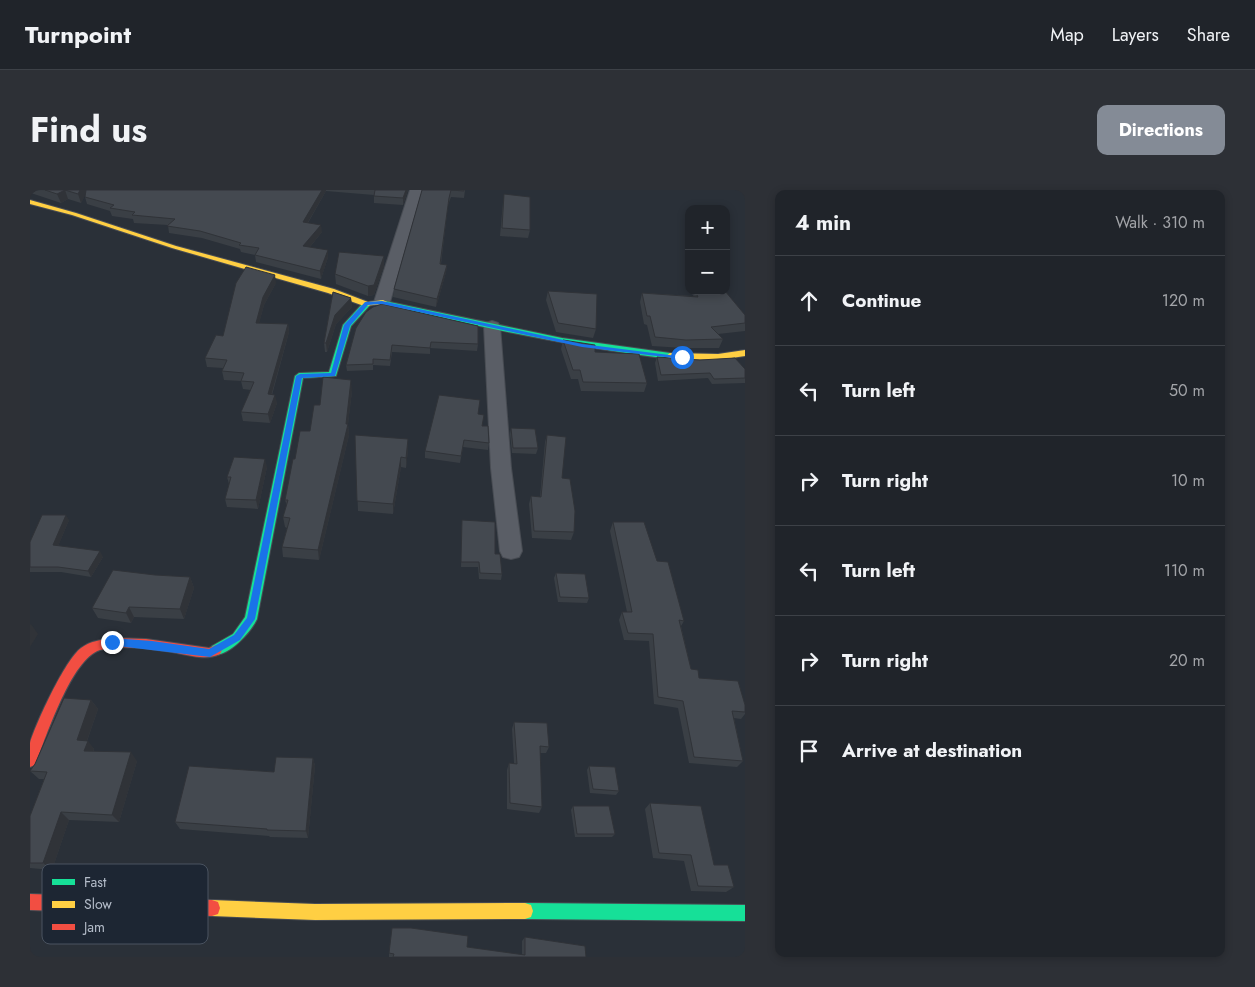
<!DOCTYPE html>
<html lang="en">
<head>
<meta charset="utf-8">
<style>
	:root { --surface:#20242a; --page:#2d3036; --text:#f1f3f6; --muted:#a2a4a8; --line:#3d4147; --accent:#848b96 }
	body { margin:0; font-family:Jost,sans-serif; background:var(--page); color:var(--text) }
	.controls { position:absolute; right:15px; top:15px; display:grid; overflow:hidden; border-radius:10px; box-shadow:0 2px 8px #0003 }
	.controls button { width:45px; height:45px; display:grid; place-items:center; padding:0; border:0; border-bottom:1px solid var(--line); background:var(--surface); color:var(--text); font:25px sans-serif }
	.stop { position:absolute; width:15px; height:15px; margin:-11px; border:4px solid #1a73e8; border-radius:50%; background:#fff }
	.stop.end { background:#1a73e8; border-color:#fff; box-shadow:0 1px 5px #0008 }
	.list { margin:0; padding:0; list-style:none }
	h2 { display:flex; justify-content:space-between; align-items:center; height:65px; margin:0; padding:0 20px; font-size:21px }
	h2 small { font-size:16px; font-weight:400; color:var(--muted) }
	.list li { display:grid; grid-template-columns:32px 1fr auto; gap:15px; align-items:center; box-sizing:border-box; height:90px; padding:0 20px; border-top:1px solid var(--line) }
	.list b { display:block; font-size:19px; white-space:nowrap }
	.list em { font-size:16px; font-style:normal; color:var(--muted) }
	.icon { flex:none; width:28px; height:28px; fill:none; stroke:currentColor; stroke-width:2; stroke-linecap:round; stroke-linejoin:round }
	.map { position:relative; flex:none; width:715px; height:767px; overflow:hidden; border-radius:10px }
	header { display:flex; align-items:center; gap:30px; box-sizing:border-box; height:70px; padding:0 25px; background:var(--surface); border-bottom:1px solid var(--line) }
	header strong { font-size:24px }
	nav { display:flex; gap:28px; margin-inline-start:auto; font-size:18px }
	.intro { display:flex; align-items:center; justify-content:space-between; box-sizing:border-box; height:120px; padding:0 30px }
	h1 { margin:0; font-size:35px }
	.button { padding:12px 22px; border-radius:10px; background:var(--accent); color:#fff; font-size:18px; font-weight:700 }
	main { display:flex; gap:30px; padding:0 30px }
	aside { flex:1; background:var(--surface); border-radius:10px; box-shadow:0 2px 8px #0003 }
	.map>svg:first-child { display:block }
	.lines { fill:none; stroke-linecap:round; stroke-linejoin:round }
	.street-casing { stroke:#484c53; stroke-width:2 }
	.fast-casing { stroke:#484c53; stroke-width:2 }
	.slow-casing { stroke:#484c53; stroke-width:2 }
	.jam-casing { stroke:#484c53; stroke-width:2 }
	.street { fill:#5a5e66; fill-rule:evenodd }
	.fast { fill:#16e098; fill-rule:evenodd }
	.slow { fill:#ffcf43; fill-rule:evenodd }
	.jam { fill:#f24e42; fill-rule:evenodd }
	.wall { fill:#3a3f45 }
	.shaded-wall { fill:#303338 }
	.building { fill:#444950; stroke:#303338 }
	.route { fill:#1a73e8 }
	.key { fill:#1d2633; stroke:#4a5360; stroke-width:1 }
	.key-label { font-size:14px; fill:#b4bcc9 }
</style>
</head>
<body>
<header>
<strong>Turnpoint</strong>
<nav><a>Map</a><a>Layers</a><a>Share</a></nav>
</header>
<div class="intro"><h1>Find us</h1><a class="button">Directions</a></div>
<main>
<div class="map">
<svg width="715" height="767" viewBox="0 0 715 767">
	<rect width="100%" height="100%" fill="#2a3038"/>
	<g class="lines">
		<!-- street casing -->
		<g class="street-casing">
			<g id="street">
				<polygon points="66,0 146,0 144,3 133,6 72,4"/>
				<polygon points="380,0 392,0 360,112 357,115 347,115 344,112"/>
				<polygon points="462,131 468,133 470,136 481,278 492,361 489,367 481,369 473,367 470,361 461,278 454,136 456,133"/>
			</g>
		</g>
		<!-- fast casing -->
		<g class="fast-casing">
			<g id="fast">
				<path d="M350,110L532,148L640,163L644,166L640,169C543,157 448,137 353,114L349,112Z"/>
				<path d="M334,112L341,114L321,136L306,186L273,188L227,429C221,442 197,469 182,464L180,460L182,456L203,444L215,427L265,186L269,183L299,182L313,135Z"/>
				<polygon points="495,713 715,715 715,731 495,729 489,727 487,721 489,715"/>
			</g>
		</g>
		<!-- slow casing -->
		<g class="slow-casing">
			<g id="slow">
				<polygon points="0,10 46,23 146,56 304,99 338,112 353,110 357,112 353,114 334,116 298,103 142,58 42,25 0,14"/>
				<polygon points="715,160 715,166 688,170 640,169 636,166 640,163 688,164"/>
				<polygon points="182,710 285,714 495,713 501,715 503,721 501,727 495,729 285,730 182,726 176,724 174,718 176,712"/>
			</g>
		</g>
		<!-- jam casing -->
		<g class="jam-casing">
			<g id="jam">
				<path d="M81,448L116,449L179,458L186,455L190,456L192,460L190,464C175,471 158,465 142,462C119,459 92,454 70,460C41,469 16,548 5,575L0,577C0,569 0,560 0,553C6,533 35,470 51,458C60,451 71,450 81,448Z"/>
				<polygon points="0,704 182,710 188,712 190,718 188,724 182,726 0,720"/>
			</g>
		</g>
		<!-- street -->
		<use href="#street" class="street"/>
		<!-- fast -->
		<use href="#fast" class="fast"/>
		<!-- slow -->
		<use href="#slow" class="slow"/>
		<!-- jam -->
		<use href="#jam" class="jam"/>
	</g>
	<!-- wall -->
	<g class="wall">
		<polygon points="0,0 131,1 133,0 378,0 373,15 344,13 344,5 296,1 278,33 292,42 280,57 298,67 291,89 226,72 225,65 211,62 210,59 172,48 139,43 138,35 104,33 103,29 82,26 80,21 57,14 55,7 55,5 51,13 38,9 31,13 1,3"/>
		<polygon points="392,0 435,0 434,8 421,7 418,15 411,74 417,75 416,82 406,117 363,107 364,99"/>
		<polygon points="473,12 500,40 498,48 470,46"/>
		<polygon points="354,66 354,76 344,105 338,106 306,94 305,84"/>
		<polygon points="246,93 234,115 229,133 258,134 259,142 242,205 247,213 240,233 213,231 211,222 221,200 213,199 211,191 194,190 192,181 193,178 177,177 175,168 193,146"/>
		<polygon points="518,101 566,139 563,148 526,142 516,110"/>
		<polygon points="665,101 715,125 715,141 688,144 693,149 689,158 653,158 622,156 617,135 614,134 610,112 612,103 663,106"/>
		<polygon points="303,102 321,108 322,117 306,134 297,162 295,162 294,153"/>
		<polygon points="326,138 448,154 447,161 400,158 400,164 362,162 360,176 343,175 343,180 317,181 316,175"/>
		<polygon points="533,150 565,162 617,193 614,202 551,201 548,189 541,189 531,159"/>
		<polygon points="627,167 715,179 715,193 682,194 678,188 628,191 625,173"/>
		<polygon points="322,201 318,234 319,245 289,370 253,367 252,357 257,338 255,337 253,327 257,316 255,310 265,269 280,241 290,215"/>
		<polygon points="448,224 459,253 458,260 433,257 430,273 395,268 395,261"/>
		<polygon points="481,238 508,258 506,264 482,263 480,244"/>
		<polygon points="325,245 378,259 376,278 371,277 363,324 328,321"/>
		<polygon points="517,245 532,288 544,342 541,350 502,348 499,314 501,306 510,307 515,252"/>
		<polygon points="237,277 228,319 197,317 195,309 199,294 197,287"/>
		<polygon points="39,330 28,356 73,367 61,387 31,382 0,382 0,352"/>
		<polygon points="432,330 465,364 472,384 471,390 449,389 448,377 431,377"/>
		<polygon points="583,332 627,371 654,431 651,436 661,479 669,488 715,515 715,524 711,529 704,528 713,571 707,577 659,573 648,518 624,514 619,451 594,450 589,430 592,422 597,422 580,341"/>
		<polygon points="526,383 559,408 557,413 528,412 524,388"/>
		<polygon points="125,385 160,387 164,398 154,429 104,427 101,433 68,428 62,418"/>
		<polygon points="61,510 68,519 57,551 64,559 64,561 107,571 89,632 39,630 22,680 0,678 0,626 14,589 9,589 0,581"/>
		<polygon points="484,532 519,557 516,563 510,563 512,617 509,623 477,619 477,580 479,573 484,573 482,539"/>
		<polygon points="283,568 285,576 278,648 240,647 239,646 150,639 145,632 244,582"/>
		<polygon points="559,576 589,601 586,605 560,603 557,580"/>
		<polygon points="620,613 684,675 704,697 696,702 661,701 654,671 623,668 615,619"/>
		<polygon points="543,616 585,644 582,647 545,647 541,620"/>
		<polygon points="495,747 556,767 359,767 359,763 437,757 492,765 492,751"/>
	</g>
	<!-- shaded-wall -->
	<g class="shaded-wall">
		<polygon points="35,0 38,9 31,13 27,4"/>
		<polygon points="50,0 58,0 51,13 48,4"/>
		<polygon points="292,0 296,0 296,1 274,39 273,32"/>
		<polygon points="376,0 378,0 373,15 373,8"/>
		<polygon points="291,35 292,42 274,64 273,56"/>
		<polygon points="298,60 298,67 291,89 290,81"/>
		<polygon points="354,66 354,76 344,105 338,106 338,96"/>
		<polygon points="417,75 416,82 406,117 407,109"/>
		<polygon points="245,85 246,93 234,115 227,141 226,133 233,107"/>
		<polygon points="321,108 322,117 306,134 297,162 296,153 305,125"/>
		<polygon points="258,134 259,142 239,213 238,204"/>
		<polygon points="321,190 322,201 318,234 319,245 289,370 288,360 316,234"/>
		<polygon points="245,205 247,213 240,233 238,224"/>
		<polygon points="378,249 378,259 376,278 376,268"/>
		<polygon points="371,267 371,277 363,324 363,314"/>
		<polygon points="235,269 237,277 228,319 226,310"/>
		<polygon points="36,325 39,330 26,361 23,355"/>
		<polygon points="70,361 73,367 61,387 58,381"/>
		<polygon points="160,387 164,398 154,429 150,419"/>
		<polygon points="99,417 104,427 101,433 96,423"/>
		<polygon points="1,434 8,444 0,457 0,435"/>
		<polygon points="61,510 68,519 54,559 47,550"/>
		<polygon points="58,551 64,559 61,569 54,561"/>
		<polygon points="101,562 107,571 89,632 82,625"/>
		<polygon points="283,568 285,576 278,648 276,641"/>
		<polygon points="31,622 39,630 22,680 13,673"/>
	</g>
	<!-- building -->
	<g class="building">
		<polygon points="15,0 50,0 48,4 35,0 27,4"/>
		<polygon points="56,0 292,0 273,32 291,35 273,56 298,60 290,81 225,65 229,58 209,55 211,53 170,41 137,36 145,29 102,25 105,22 80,18 84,15 55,7"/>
		<polygon points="345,0 376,0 373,8 344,6"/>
		<polygon points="392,0 434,0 434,1 421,0 419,8 410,74 417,75 407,109 364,99"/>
		<polygon points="474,4 500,7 500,40 472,38"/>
		<polygon points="309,62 354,66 344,95 338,96 305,84"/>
		<polygon points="216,77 245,85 233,107 226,133 258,134 238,204 245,205 238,224 211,222 224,192 211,191 214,183 192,181 197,170 175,168 186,145 193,146 206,93"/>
		<polygon points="518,101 567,104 566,139 528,133"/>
		<polygon points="665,101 695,101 715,125 715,133 681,137 693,149 656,150 625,147 620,126 617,126 612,103 668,107"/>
		<polygon points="303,102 321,108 305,125 296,153 294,153"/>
		<polygon points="352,114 448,136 448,154 401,152 400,158 362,155 360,170 343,169 343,174 316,175 326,138 336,122 343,117"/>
		<polygon points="533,150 565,155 565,162 609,164 617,193 553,192 550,180 543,180"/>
		<polygon points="627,167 670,170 705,168 715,179 715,188 684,189 680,183 631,185"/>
		<polygon points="293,187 321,190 316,234 318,234 288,360 252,357 260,328 253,327 258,310 255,310 263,269 265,269 270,241 280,241 284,215 290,215"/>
		<polygon points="409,205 450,210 448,224 454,225 452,236 458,236 459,253 434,250 431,266 395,261"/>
		<polygon points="481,238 505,239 508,258 483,258"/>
		<polygon points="325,245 378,249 376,268 371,267 363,314 327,311"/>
		<polygon points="517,245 536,247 532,288 540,289 545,321 544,342 504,341 501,306 511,307"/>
		<polygon points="204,267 235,269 226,310 195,309 201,287 197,287"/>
		<polygon points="12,325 36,325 23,355 70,361 58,381 28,377 0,377 0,352"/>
		<polygon points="432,330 465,332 465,364 470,364 472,384 450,383 449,372 431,372"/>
		<polygon points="583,332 614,332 627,371 638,372 654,431 649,430 661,479 668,480 669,488 708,491 715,515 715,522 702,521 713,571 664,567 653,511 628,507 623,444 598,443 592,422 602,422"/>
		<polygon points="83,380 125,385 160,387 150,419 99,417 96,423 62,418"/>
		<polygon points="526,383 555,384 559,408 530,407"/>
		<polygon points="34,508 61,510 47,550 58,551 54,561 101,562 82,625 31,622 13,673 0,673 0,626 17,582 0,581 5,574"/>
		<polygon points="484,532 517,533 519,557 510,556 512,617 480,613 479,573 487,574"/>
		<polygon points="246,567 283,568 276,641 237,640 237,639 145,632 159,576 244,582"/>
		<polygon points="559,576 585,577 589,601 563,599"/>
		<polygon points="620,613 671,616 684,675 698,675 704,697 668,696 661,665 629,663"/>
		<polygon points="543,616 579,616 585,644 547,644"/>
		<polygon points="362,738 381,738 438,746 437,757 495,765 495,747 555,756 556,767 363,767 364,764 359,763"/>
	</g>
	<!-- route -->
	<polygon class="route" points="352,111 552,154 655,167 652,169 552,157 352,114 338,115 320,136 305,186 272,188 225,429 210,450 180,467 79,455 78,452 82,448 122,451 179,459 204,445 217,428 266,186 270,184 301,183 314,135 335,112"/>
	<!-- legend -->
	<rect x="12" y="674" width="166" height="80" rx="8" class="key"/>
	<rect x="22" y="689" width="23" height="6" fill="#16e098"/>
	<rect x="22" y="711" width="23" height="7" fill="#ffcf43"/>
	<rect x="22" y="734" width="23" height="6" fill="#f24e42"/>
	<g class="key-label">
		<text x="54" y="697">Fast</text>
		<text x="54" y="719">Slow</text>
		<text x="54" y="742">Jam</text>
	</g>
</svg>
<div class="controls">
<button>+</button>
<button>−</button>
</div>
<div class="stop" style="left:652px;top:167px"></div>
<div class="stop end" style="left:82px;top:452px"></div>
</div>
<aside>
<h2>4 min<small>Walk · 310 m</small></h2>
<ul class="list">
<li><svg class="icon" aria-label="ahead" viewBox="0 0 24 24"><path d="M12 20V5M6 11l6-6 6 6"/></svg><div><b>Continue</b></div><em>120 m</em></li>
<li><svg class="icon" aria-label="left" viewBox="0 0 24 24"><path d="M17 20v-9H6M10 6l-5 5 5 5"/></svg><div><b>Turn left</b></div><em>50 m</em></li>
<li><svg class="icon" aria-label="right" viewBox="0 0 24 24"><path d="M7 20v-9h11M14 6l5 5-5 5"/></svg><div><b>Turn right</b></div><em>10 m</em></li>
<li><svg class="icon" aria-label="left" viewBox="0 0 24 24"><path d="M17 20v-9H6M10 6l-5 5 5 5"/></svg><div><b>Turn left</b></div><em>110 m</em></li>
<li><svg class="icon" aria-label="right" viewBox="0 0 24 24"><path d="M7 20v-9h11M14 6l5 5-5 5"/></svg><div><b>Turn right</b></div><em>20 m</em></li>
<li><svg class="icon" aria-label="arrive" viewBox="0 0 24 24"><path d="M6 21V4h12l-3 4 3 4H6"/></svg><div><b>Arrive at destination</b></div></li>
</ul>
</aside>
</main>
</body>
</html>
